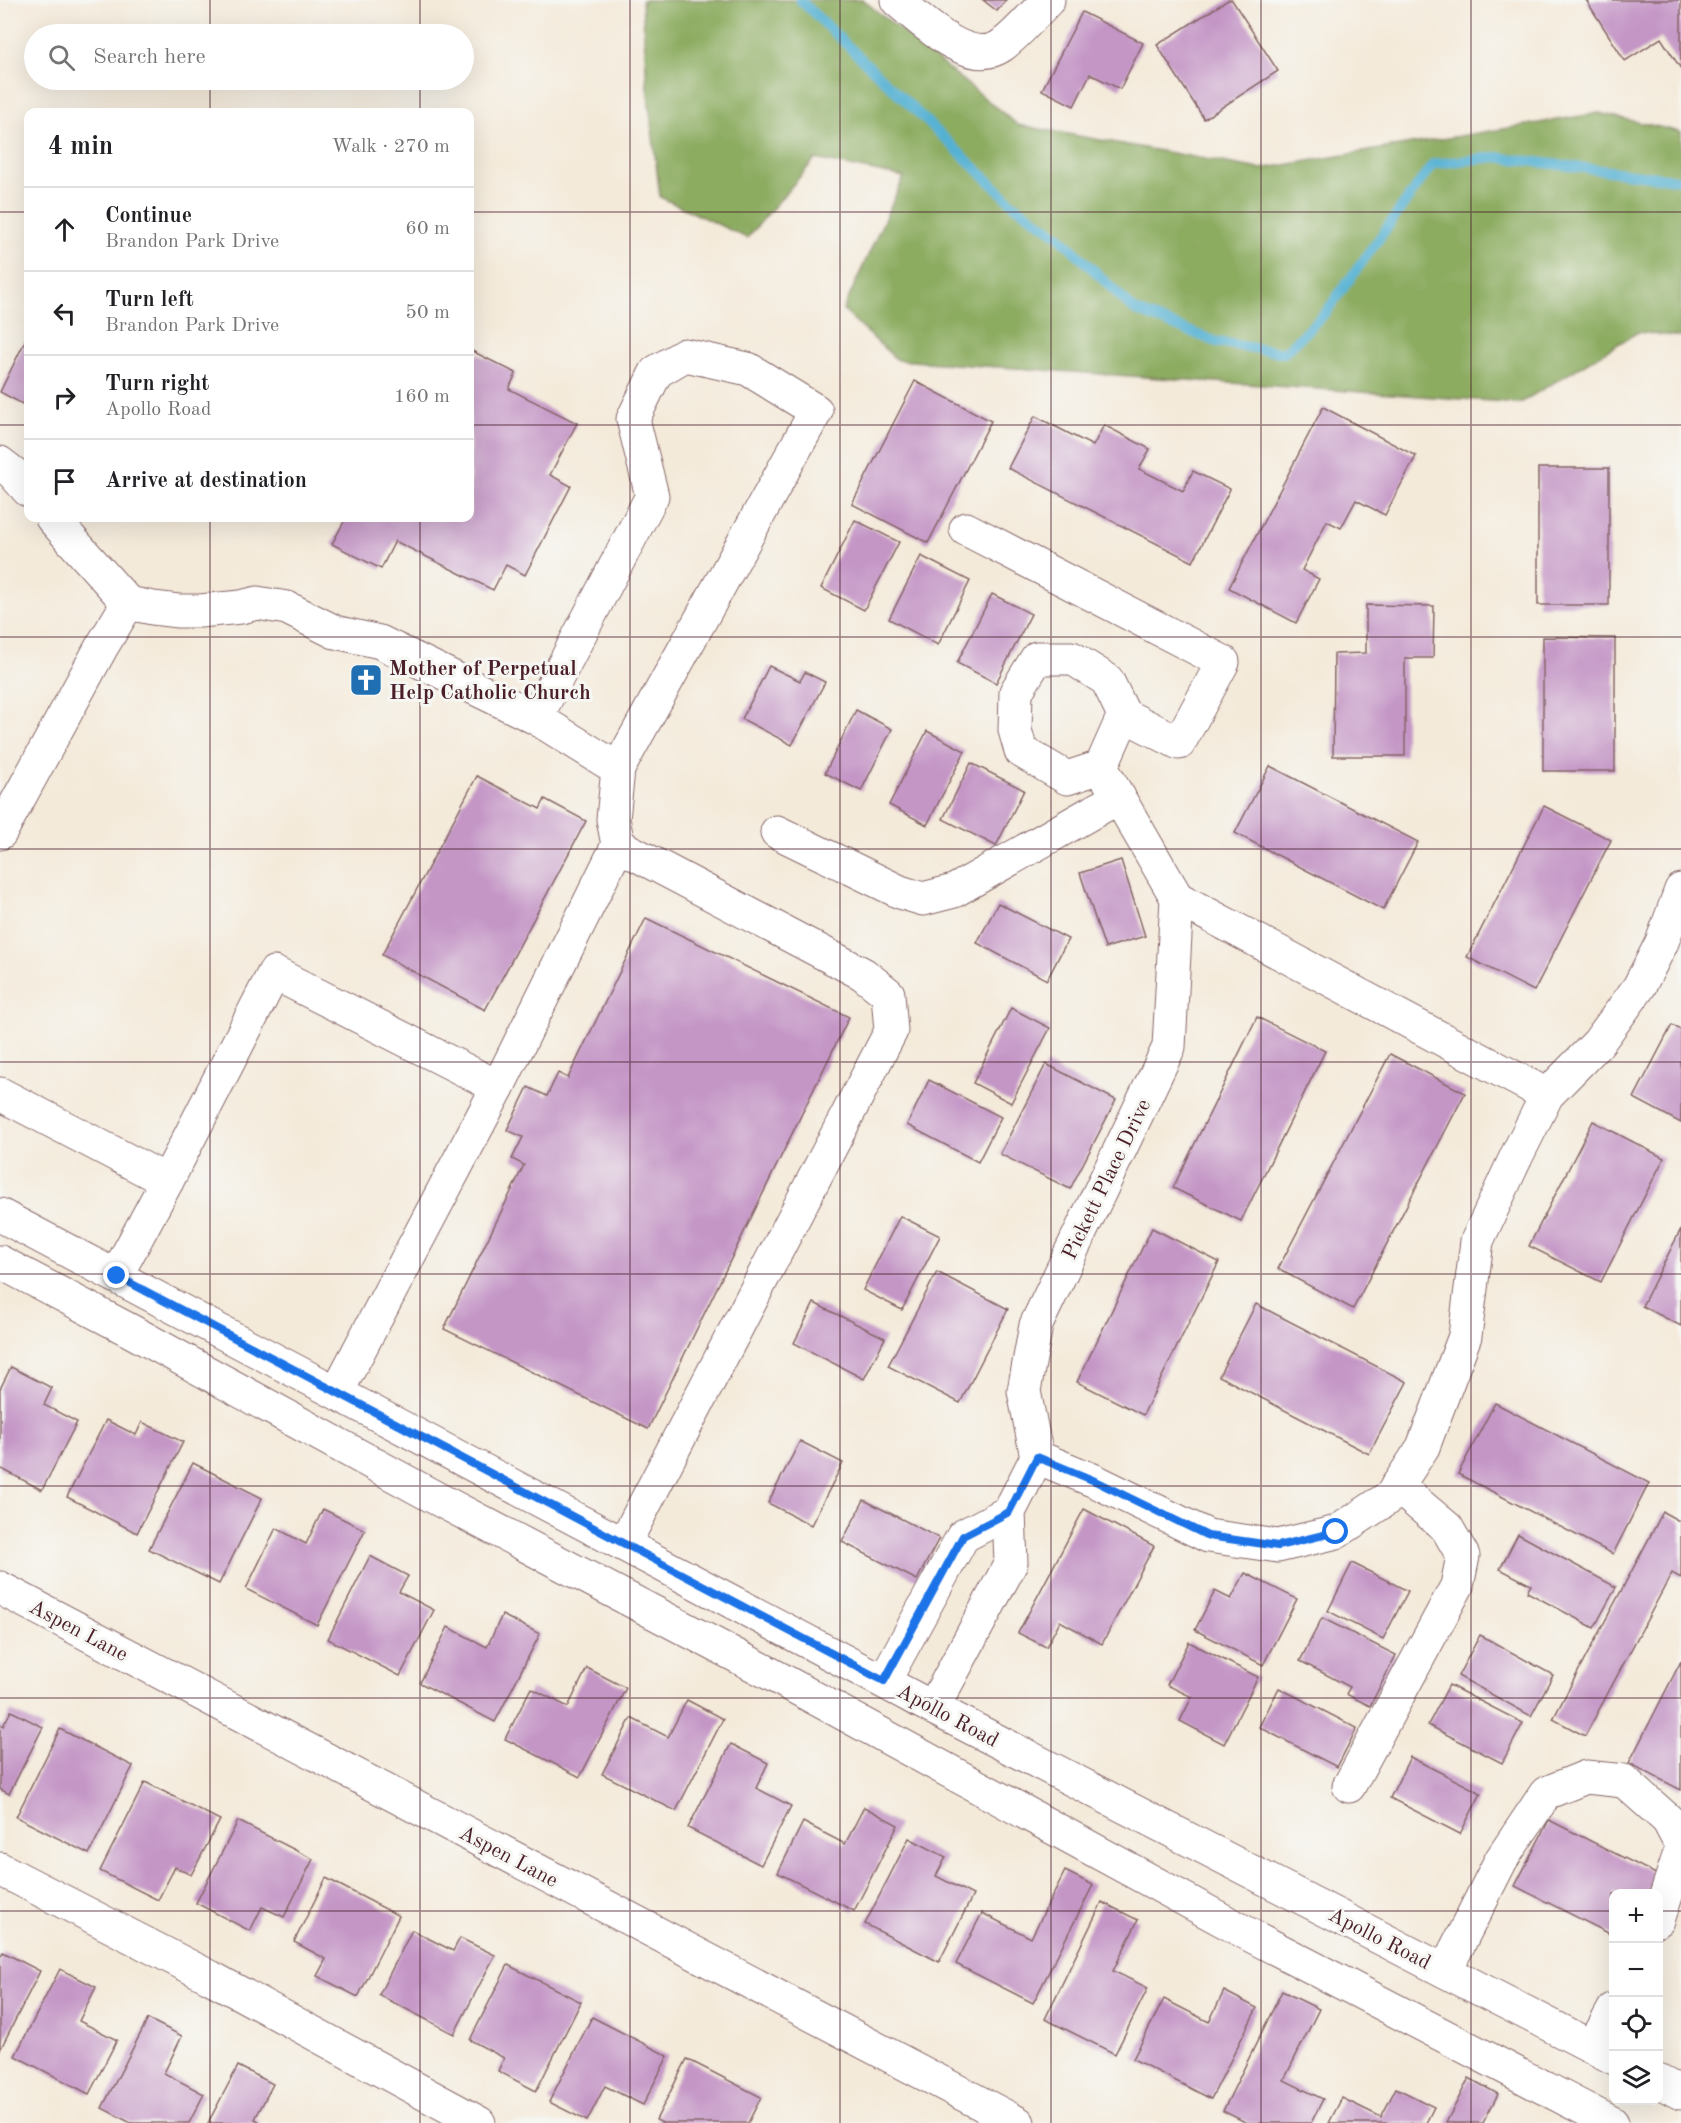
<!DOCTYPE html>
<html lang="en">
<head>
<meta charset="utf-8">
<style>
	:root { --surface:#fff; --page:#f6f6f6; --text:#202124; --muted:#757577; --line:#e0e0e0 }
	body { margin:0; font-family:"Old Standard TT",serif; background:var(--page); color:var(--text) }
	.controls { position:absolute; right:18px; bottom:18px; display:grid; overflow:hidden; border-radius:12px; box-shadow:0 6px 24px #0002 }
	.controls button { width:54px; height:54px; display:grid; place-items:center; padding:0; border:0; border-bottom:2px solid var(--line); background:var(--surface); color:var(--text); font:30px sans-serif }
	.stop { position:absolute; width:18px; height:18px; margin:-14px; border:4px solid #1a73e8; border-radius:50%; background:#fff }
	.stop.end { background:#1a73e8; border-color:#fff; box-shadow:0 2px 6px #0008 }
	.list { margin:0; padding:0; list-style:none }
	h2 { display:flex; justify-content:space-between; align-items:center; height:78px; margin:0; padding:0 24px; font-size:26px }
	h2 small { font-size:20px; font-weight:400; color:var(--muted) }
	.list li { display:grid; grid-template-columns:39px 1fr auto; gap:18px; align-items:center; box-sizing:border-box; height:84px; padding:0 24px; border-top:2px solid var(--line) }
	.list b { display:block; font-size:22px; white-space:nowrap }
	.list p { margin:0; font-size:20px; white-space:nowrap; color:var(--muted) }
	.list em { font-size:20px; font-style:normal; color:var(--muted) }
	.icon { flex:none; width:33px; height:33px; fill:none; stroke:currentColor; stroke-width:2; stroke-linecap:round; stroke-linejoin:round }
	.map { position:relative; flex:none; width:1681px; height:2123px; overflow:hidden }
	.search { position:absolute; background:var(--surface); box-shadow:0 6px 24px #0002; left:24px; top:24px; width:450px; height:66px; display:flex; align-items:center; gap:15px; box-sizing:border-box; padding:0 21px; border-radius:33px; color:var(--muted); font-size:22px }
	.panel { position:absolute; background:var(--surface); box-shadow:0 6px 24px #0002; left:24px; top:108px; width:450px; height:414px; border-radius:12px }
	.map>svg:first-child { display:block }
	.forest { fill:#8cac60; stroke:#6b6646; stroke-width:1.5 }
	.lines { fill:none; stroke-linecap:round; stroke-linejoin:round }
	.stream { stroke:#55b1d3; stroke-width:10 }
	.building { fill:#c496c6 }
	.minor-casing { stroke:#866668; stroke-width:35 }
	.minor { stroke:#fff; stroke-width:33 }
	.route { stroke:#1a73e8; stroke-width:8 }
	.grid { fill:none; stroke:#4a1f2b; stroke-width:1.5; stroke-opacity:0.55 }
	.labels { text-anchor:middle; stroke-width:6; stroke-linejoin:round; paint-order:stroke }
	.poi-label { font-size:21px; font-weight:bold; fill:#4a1f2b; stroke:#f6f6f2; text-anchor:start }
	.street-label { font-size:21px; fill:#4a1f2b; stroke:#f6f6f2 }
</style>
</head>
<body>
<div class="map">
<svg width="1681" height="2123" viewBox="0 0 1681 2123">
	<rect width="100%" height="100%" fill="#f6f6f2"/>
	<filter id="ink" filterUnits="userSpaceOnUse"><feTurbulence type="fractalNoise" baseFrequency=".0167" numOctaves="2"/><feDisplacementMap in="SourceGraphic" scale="12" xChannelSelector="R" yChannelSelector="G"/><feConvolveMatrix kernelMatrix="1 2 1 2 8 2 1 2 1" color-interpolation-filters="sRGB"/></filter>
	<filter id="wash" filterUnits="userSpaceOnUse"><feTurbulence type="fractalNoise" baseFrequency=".008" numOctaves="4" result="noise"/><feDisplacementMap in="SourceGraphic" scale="24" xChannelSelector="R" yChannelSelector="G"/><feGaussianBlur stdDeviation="1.35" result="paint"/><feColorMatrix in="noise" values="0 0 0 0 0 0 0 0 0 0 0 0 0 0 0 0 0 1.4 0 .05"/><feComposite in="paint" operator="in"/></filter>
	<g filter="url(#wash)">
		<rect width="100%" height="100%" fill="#f4eada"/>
		<!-- forest -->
		<polygon class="forest" points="642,0 863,0 1018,125 1260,169 1599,113 1681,132 1681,337 1638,332 1520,403 897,360 843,310 904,177 815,159 747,238 660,197 647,87"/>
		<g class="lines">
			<!-- stream -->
			<polyline class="stream" points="800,0 1013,204 1059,236 1134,310 1217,342 1284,353 1326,312 1433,164 1496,157 1681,180"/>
		</g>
		<g id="blocks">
			<!-- building -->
			<g class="building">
				<polygon points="983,0 1006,0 997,11"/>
				<polygon points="1228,0 1232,0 1278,71 1204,119 1157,45"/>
				<polygon points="1586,0 1681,0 1681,69 1661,38 1625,61"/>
				<polygon points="1082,12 1143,43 1120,89 1090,74 1074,106 1042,90"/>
				<polygon points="28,335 28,407 0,392"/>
				<polygon points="470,350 516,373 509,389 577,423 550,475 571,486 525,575 506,565 493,590 395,541 381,569 332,544 346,518 470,518"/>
				<polygon points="915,381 991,421 928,543 852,504"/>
				<polygon points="1323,407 1416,456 1385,515 1356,500 1341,528 1327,521 1302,570 1319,579 1296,623 1229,588"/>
				<polygon points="1035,416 1093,446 1104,425 1150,449 1139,469 1183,491 1193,471 1230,489 1193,562 1008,468"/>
				<rect x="1538" y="468" width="71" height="137"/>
				<polygon points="855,520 899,542 864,610 821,588"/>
				<polygon points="921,556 970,581 938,645 889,619"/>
				<polygon points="992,594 1031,614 996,683 957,663"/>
				<polygon points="1366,605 1434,606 1433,658 1405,658 1405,756 1333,756 1334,654 1366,653"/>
				<polygon points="1543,637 1615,638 1615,771 1543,771"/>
				<polygon points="769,666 800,681 805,672 825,682 792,745 742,719"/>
				<polygon points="856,710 892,729 861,791 825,773"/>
				<polygon points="927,731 965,751 927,825 889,805"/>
				<polygon points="971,763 1024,790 996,846 943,819"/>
				<polygon points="1270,766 1418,842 1383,910 1235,833"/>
				<polygon points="477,776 540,809 545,799 586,821 485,1010 382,955"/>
				<polygon points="1544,806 1611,840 1534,991 1467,957"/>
				<polygon points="1121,860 1145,936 1105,948 1080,873"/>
				<polygon points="998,903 1068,939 1047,980 977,943"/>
				<polygon points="646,918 849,1017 648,1429 444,1329 524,1165 512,1159 523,1137 507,1130 528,1087 547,1096 558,1073 568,1078"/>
				<polygon points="1011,1008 1050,1028 1011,1103 973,1083"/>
				<polygon points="1257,1017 1325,1051 1241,1221 1173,1188"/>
				<polygon points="1672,1025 1681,1030 1681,1123 1634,1098"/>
				<polygon points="1390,1054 1465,1093 1353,1309 1278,1269"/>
				<polygon points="1046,1064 1116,1100 1070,1189 1000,1154"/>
				<polygon points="929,1080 1001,1117 978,1162 907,1125"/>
				<polygon points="1593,1121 1664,1158 1601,1282 1529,1246"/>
				<polygon points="900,1216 940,1236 902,1310 863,1290"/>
				<polygon points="1152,1228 1219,1262 1143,1415 1077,1382"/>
				<polygon points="1681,1229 1681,1326 1642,1306"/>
				<polygon points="937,1272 1008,1309 960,1403 888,1366"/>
				<polygon points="814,1303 885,1338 864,1379 794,1343"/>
				<polygon points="1256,1304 1407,1382 1369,1454 1219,1376"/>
				<polygon points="11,1367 52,1388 44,1405 77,1422 42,1490 0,1468 0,1389"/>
				<polygon points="1495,1403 1649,1483 1613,1554 1458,1474"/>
				<polygon points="106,1420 136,1435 142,1422 183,1442 137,1533 67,1497"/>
				<polygon points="800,1441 843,1463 811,1525 768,1503"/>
				<polygon points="193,1463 262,1498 219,1584 149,1549"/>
				<polygon points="864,1500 939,1538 917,1580 842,1542"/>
				<polygon points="323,1509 365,1530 317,1625 246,1589 276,1528 306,1544"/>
				<polygon points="1084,1509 1154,1546 1102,1644 1060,1621 1046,1647 1018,1633"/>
				<polygon points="1663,1512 1681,1522 1681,1578 1672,1573 1585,1736 1553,1719"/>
				<polygon points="1518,1534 1616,1587 1594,1628 1527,1592 1531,1585 1500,1569"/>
				<polygon points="370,1556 408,1576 399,1592 434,1610 400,1676 328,1639"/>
				<polygon points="1352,1563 1408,1591 1383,1639 1328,1611"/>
				<polygon points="1245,1573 1297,1599 1263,1665 1195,1630 1215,1591 1231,1599"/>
				<polygon points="502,1615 540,1634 495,1722 420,1683 448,1627 487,1647"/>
				<polygon points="1322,1618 1396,1655 1370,1706 1346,1694 1350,1687 1300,1661"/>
				<polygon points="1480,1635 1553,1675 1531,1716 1458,1676"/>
				<polygon points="1189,1642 1258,1677 1224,1744 1180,1721 1192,1697 1167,1685"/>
				<polygon points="1681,1661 1681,1790 1629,1763"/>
				<polygon points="587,1668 626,1688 580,1777 505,1739 531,1688 568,1707"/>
				<polygon points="1449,1685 1523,1723 1502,1763 1428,1725"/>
				<polygon points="1279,1688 1357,1728 1337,1767 1259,1727"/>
				<polygon points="687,1700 723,1719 676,1811 602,1774 631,1718 668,1737"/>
				<polygon points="11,1711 43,1727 9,1794 0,1789 0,1724 3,1726"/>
				<polygon points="60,1729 133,1766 89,1854 16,1817"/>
				<polygon points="731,1744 768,1763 756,1788 791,1806 761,1865 688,1828"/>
				<polygon points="1410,1757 1481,1793 1460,1834 1390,1798"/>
				<polygon points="145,1782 220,1820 191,1875 175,1867 158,1900 100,1871"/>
				<polygon points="864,1807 898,1825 854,1911 778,1873 803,1822 845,1844"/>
				<polygon points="1549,1820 1658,1875 1648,1894 1614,1894 1614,1936 1515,1886"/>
				<polygon points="238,1821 313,1859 284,1917 262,1907 250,1931 196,1903"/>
				<polygon points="909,1838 946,1857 936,1876 973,1895 939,1962 865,1924"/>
				<polygon points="1065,1871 1093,1885 1033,2003 956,1964 982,1913 1031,1938"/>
				<polygon points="326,1878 399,1916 358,1997 317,1976 326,1959 294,1942"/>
				<polygon points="1102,1902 1138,1920 1113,1971 1148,1988 1115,2054 1045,2019"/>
				<polygon points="412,1930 453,1951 460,1938 495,1955 454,2034 379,1995"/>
				<polygon points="3,1952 40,1971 0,2050 0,1957"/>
				<polygon points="508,1965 581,2002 536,2091 498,2071 504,2058 470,2040"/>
				<polygon points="60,1969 96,1987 79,2021 117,2040 89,2094 15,2056"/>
				<polygon points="1224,1991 1257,2008 1211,2099 1133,2059 1164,1999 1209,2022"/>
				<polygon points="1282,1991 1319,2009 1284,2080 1323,2099 1311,2123 1247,2123 1223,2111"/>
				<polygon points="592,2017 668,2056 643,2105 605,2086 587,2121 549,2102"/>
				<polygon points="148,2019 182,2036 164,2073 204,2094 189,2123 131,2123 102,2108"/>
				<polygon points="687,2059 761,2097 748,2123 663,2123 656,2120"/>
				<polygon points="238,2066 273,2084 255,2119 262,2123 208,2123"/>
				<polygon points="1469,2078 1498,2094 1483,2123 1446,2123"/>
				<polygon points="1396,2088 1434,2107 1426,2123 1329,2123 1342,2098 1381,2117"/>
			</g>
		</g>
	</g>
	<g filter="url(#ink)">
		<use href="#blocks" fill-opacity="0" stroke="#866668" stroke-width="1.5"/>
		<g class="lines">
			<!-- minor casing -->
			<g class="minor-casing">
				<g id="minor">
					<path d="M897,0C921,20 969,68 1001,46C1018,34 1033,15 1048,0"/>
					<polyline points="0,463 13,473 28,490"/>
					<polyline points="52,518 128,603"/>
					<polyline points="966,529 1223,662 1179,743 1124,715"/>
					<polyline points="536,718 618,769"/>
					<polyline points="777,832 900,892 923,899 954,891 1119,797"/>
					<polyline points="0,833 101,648 128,603 153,608 178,611 200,611 241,607 257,603 287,608 335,632 380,642 536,718 652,496 633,419 656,372 685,355 748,369 816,411 618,769 613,819 618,845 498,1087"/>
					<polyline points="618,845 863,974 888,994 891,1031 624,1544"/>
					<polyline points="1177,898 1547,1095"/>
					<polyline points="0,1094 167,1181"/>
					<polyline points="0,1215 933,1708 1614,2058"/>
					<polyline points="0,1262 131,1331 434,1497 769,1673 1250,1935 1612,2123"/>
					<polyline points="116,1276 167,1181 274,973 498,1087 337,1392"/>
					<polyline points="1037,1457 1024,1391 1036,1325 1169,1047 1177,898 1101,767 1124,715 1107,680 1072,658 1037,658 1016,692 1015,730 1021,751 1067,778 1101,767"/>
					<polyline points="1037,1457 1095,1481 1208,1536 1278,1546 1337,1532 1391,1496 1423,1447 1465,1336 1477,1241 1516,1157 1547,1095 1598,1043 1639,987 1662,942 1681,890"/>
					<polyline points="0,1588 1018,2123"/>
					<polyline points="884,1681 963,1536 1009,1512"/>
					<polyline points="933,1708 1011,1563 1009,1512 1037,1457"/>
					<polyline points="1349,1786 1457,1586 1463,1556 1447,1528 1397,1486"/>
					<polyline points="0,1869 210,1977 479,2123"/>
					<polyline points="1658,1920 1681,1850"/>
					<polyline points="1445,1971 1501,1860 1546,1793 1586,1777 1624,1781 1668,1820 1681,1845"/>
					<polyline points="1593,2047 1614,2009"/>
					<polyline points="1658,2081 1681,2093"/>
				</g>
			</g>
			<!-- minor -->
			<use href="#minor" class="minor"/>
		</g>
	</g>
	<g class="lines" filter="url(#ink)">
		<!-- route -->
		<polyline class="route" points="117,1276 884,1681 963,1536 1009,1512 1037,1457 1095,1481 1208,1536 1278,1546 1336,1532"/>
	</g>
	<!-- grid -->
	<path class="grid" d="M210,0V34M420,0V34M630,0V2123M840,0V2123M1051,0V2123M1261,0V2123M1471,0V2123M210,80V112M420,80V112M0,212H28M470,212H1681M0,425H28M470,425H1681M210,518V2123M420,518V2123M0,637H1681M0,849H1681M0,1062H1681M0,1274H1681M0,1486H1681M0,1698H1681M0,1911H1614M1658,1911H1681"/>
	<!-- icons -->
	<defs>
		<g id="church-square" transform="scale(1.725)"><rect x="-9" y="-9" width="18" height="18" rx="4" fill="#1f6fb2" stroke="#f6f6f2"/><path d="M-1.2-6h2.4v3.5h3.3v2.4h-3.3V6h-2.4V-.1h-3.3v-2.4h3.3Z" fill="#fff"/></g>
	</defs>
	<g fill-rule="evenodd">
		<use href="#church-square" x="366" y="680"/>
	</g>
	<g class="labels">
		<!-- poi labels -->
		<g class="poi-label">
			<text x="389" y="675">Mother of Perpetual<tspan x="389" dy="24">Help Catholic Church</tspan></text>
		</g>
		<!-- street labels -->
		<g class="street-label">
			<text transform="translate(1106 1179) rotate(-64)" y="7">Pickett Place Drive</text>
			<text transform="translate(79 1630) rotate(28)" y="7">Aspen Lane</text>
			<text transform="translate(948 1715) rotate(28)" y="7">Apollo Road</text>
			<text transform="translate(509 1856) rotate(28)" y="7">Aspen Lane</text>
			<text transform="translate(1380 1938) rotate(27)" y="7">Apollo Road</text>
		</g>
	</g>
</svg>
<div class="controls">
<button>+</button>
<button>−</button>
<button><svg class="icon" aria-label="locate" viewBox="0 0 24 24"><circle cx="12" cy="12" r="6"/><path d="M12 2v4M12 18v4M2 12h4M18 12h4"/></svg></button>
<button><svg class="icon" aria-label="layers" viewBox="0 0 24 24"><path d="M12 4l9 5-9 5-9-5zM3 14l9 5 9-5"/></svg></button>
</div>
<div class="stop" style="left:1336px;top:1532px"></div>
<div class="stop end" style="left:117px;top:1276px"></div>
<div class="search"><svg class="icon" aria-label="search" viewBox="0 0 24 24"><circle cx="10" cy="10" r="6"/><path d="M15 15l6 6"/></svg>Search here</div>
<section class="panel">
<h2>4 min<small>Walk · 270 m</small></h2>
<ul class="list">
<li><svg class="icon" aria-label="ahead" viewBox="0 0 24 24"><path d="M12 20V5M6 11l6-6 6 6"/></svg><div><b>Continue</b><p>Brandon Park Drive</p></div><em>60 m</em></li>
<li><svg class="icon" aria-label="left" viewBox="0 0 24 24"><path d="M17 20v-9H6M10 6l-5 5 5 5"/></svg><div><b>Turn left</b><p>Brandon Park Drive</p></div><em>50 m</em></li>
<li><svg class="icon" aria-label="right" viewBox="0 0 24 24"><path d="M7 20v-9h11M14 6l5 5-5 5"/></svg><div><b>Turn right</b><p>Apollo Road</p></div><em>160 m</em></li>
<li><svg class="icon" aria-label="arrive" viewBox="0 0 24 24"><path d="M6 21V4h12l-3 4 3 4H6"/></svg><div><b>Arrive at destination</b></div></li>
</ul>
</section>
</div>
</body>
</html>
